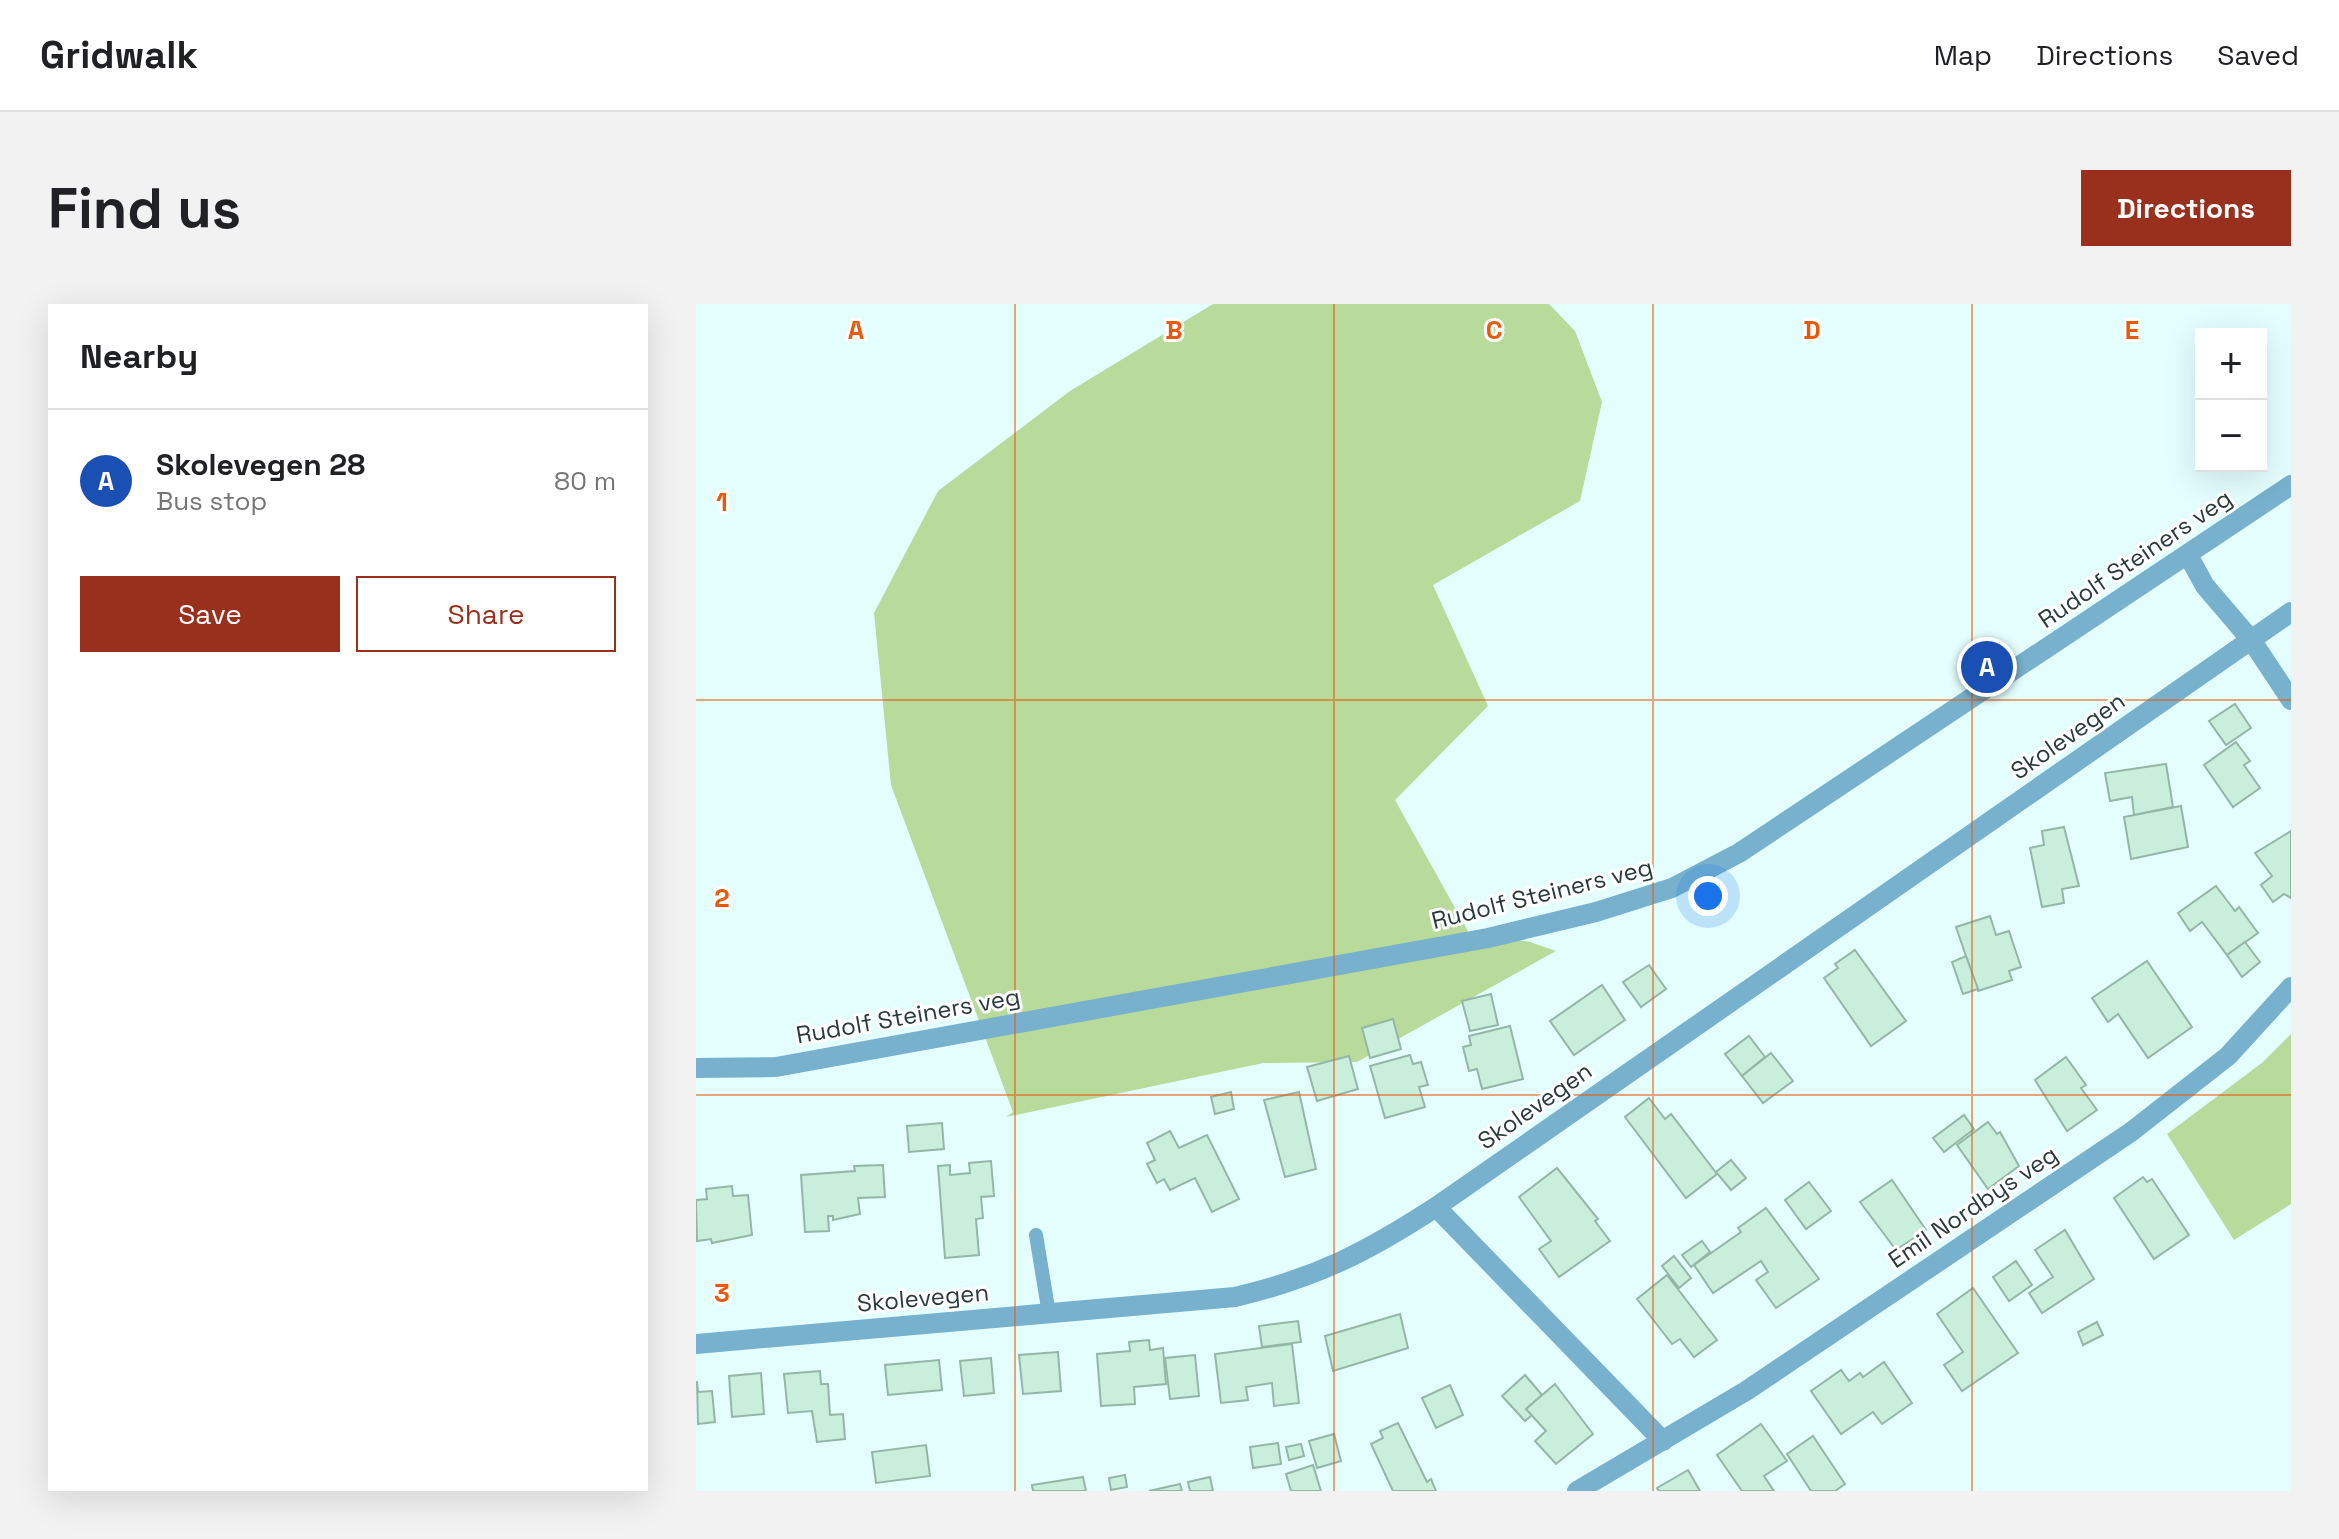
<!DOCTYPE html>
<html lang="en">
<head>
<meta charset="utf-8">
<style>
	:root { --surface:#fff; --page:#f2f2f2; --text:#202124; --muted:#757577; --line:#e0e0e0; --accent:#99301e }
	body { margin:0; font-family:"Space Grotesk",sans-serif; background:var(--page); color:var(--text) }
	.controls { position:absolute; right:24px; top:24px; display:grid; overflow:hidden; border-radius:0px; box-shadow:0 8px 32px #0002 }
	.controls button { width:72px; height:72px; display:grid; place-items:center; padding:0; border:0; border-bottom:2px solid var(--line); background:var(--surface); color:var(--text); font:40px sans-serif }
	.you { position:absolute; left:1012px; top:592px; width:28px; height:28px; margin:-20px; border:6px solid #fff; border-radius:50%; background:#1a73e8; box-shadow:0 0 0 12px #1a73e833 }
	.badge { display:grid; place-items:center; width:52px; height:52px; border-radius:50%; background:var(--accent); color:#fff; font-size:26px; font-weight:700 }
	.pin { position:absolute; translate:-50% -50%; border:4px solid #fff; box-shadow:0 2px 8px #0006 }
	.list { margin:0; padding:0; list-style:none }
	h2 { display:flex; justify-content:space-between; align-items:center; height:104px; margin:0; padding:0 32px; font-size:34px }
	h2 small { font-size:26px; font-weight:400; color:var(--muted) }
	.list li { display:grid; grid-template-columns:52px 1fr auto; gap:24px; align-items:center; box-sizing:border-box; height:144px; padding:0 32px; border-top:2px solid var(--line) }
	.list b { display:block; font-size:30px; white-space:nowrap }
	.list p { margin:0; font-size:26px; white-space:nowrap; color:var(--muted) }
	.list em { font-size:26px; font-style:normal; color:var(--muted) }
	.actions { display:flex; gap:16px; padding:24px 32px }
	.actions a { flex:1; padding:18px 0; border:2px solid var(--accent); border-radius:0px; text-align:center; font-size:28px; color:var(--accent) }
	.actions .main { background:var(--accent); color:#fff }
	.map { position:relative; flex:none; width:1595px; height:1187px; overflow:hidden; border-radius:0px }
	header { display:flex; align-items:center; gap:48px; box-sizing:border-box; height:112px; padding:0 40px; background:var(--surface); border-bottom:2px solid var(--line) }
	header strong { font-size:38px }
	nav { display:flex; gap:44px; margin-inline-start:auto; font-size:28px }
	.intro { display:flex; align-items:center; justify-content:space-between; box-sizing:border-box; height:192px; padding:0 48px }
	h1 { margin:0; font-size:56px }
	.button { padding:20px 36px; border-radius:0px; background:var(--accent); color:#fff; font-size:28px; font-weight:700 }
	main { display:flex; gap:48px; padding:0 48px }
	aside { flex:1; background:var(--surface); border-radius:0px; box-shadow:0 8px 32px #0002 }
	.map>svg:first-child { display:block }
	.green { fill:#b8da9b }
	.building { fill:#caeedc; stroke:#94b6a6; stroke-width:2 }
	.lines { fill:none; stroke-linecap:round; stroke-linejoin:round }
	.service { stroke:#77b1cd; stroke-width:14 }
	.minor { stroke:#77b1cd; stroke-width:20 }
	.tertiary { stroke:#77b1cd; stroke-width:20 }
	.grid { fill:none; stroke:#e8590c; stroke-width:2; stroke-opacity:0.55 }
	.labels { text-anchor:middle; stroke-width:6; stroke-linejoin:round; paint-order:stroke }
	.street-label { font-size:24px; fill:#283a3a; stroke:#fff }
	.grid-label { font-size:26px; text-anchor:middle; font-weight:bold; fill:#e8590c; stroke:#fff; stroke-width:6; stroke-linejoin:round; paint-order:stroke }
</style>
</head>
<body>
<header>
<strong>Gridwalk</strong>
<nav><a>Map</a><a>Directions</a><a>Saved</a></nav>
</header>
<div class="intro"><h1>Find us</h1><a class="button">Directions</a></div>
<main>
<aside>
<h2>Nearby<small></small></h2>
<ul class="list">
<li><span class="badge" style="background:#1a4fb4">A</span><div><b>Skolevegen 28</b><p>Bus stop</p></div><em>80 m</em></li>
</ul>
<div class="actions"><a class="main">Save</a><a>Share</a></div>
</aside>
<div class="map">
<svg width="1595" height="1187" viewBox="0 0 1595 1187">
	<rect width="100%" height="100%" fill="#e4fefe"/>
	<!-- green -->
	<g class="green">
		<polygon points="517,0 853,0 879,27 906,98 884,197 737,281 792,402 699,496 773,629 834,638 860,647 661,758 567,759 310,813 317,808 195,481 178,309 242,187 374,87"/>
		<polygon points="1595,730 1595,900 1538,936 1471,830 1567,758"/>
	</g>
	<!-- building -->
	<g class="building">
		<polygon points="1539,400 1555,424 1530,441 1513,417"/>
		<polygon points="1540,438 1554,457 1548,461 1564,484 1537,503 1508,461"/>
		<polygon points="1470,460 1477,503 1438,511 1436,493 1414,497 1409,469"/>
		<polygon points="1485,502 1492,543 1435,555 1428,513"/>
		<polygon points="1368,523 1383,582 1366,585 1368,599 1346,603 1334,544 1348,541 1346,527"/>
		<polygon points="1595,527 1595,594 1588,590 1577,598 1565,581 1576,572 1559,549"/>
		<polygon points="1520,582 1539,607 1543,603 1562,629 1531,651 1506,618 1494,627 1482,609"/>
		<polygon points="1294,612 1300,631 1313,627 1325,663 1313,667 1316,676 1282,687 1260,623"/>
		<polygon points="1549,638 1564,658 1546,673 1531,651"/>
		<polygon points="1159,646 1210,717 1175,742 1128,674 1142,664 1139,660"/>
		<polygon points="1270,652 1282,685 1267,690 1256,658"/>
		<polygon points="1451,657 1496,723 1452,754 1422,710 1412,718 1396,694"/>
		<polygon points="953,661 970,685 945,703 927,678"/>
		<polygon points="906,681 929,716 878,751 854,717"/>
		<polygon points="795,690 802,721 774,727 766,697"/>
		<polygon points="697,715 705,745 674,754 666,724"/>
		<polygon points="814,722 827,775 786,785 781,765 773,767 767,743 775,741 773,732"/>
		<polygon points="1053,732 1069,753 1046,772 1029,750"/>
		<polygon points="1075,749 1097,777 1067,799 1046,772"/>
		<polygon points="714,751 717,760 725,758 732,781 723,783 729,803 689,814 674,762"/>
		<polygon points="653,752 662,785 621,797 611,763"/>
		<polygon points="1370,753 1390,781 1385,784 1401,806 1371,827 1339,776"/>
		<polygon points="535,788 538,805 519,810 515,793"/>
		<polygon points="603,788 620,865 589,873 568,796"/>
		<polygon points="953,794 969,815 975,810 1021,870 990,894 929,813"/>
		<polygon points="1268,811 1278,825 1248,848 1237,834"/>
		<polygon points="1292,818 1301,830 1304,828 1323,862 1292,885 1261,841"/>
		<polygon points="246,819 248,845 213,848 211,822"/>
		<polygon points="474,827 483,844 511,831 543,895 516,908 499,874 474,886 468,875 461,879 451,860 459,856 451,839"/>
		<polygon points="1035,856 1050,874 1035,886 1020,868"/>
		<polygon points="295,857 298,892 285,893 287,914 280,915 283,951 249,954 242,862 254,861 254,871 274,869 273,859"/>
		<polygon points="187,861 189,893 162,894 164,910 137,916 137,912 132,912 133,927 109,928 105,871 159,867 158,862"/>
		<polygon points="861,864 902,915 899,917 914,937 863,973 843,945 855,937 823,893"/>
		<polygon points="1447,873 1451,878 1456,875 1493,931 1458,955 1418,894"/>
		<polygon points="1196,876 1230,926 1200,946 1164,898"/>
		<polygon points="1113,878 1135,907 1110,925 1089,896"/>
		<polygon points="36,882 37,892 52,891 56,931 16,939 15,935 1,937 0,896 11,895 10,885"/>
		<polygon points="1070,904 1123,975 1080,1004 1060,976 1072,968 1065,957 1017,989 998,961 1045,928 1042,924"/>
		<polygon points="1369,926 1398,975 1346,1009 1333,989 1357,973 1339,946"/>
		<polygon points="1006,937 1014,948 995,963 986,951"/>
		<polygon points="978,952 995,974 983,984 966,962"/>
		<polygon points="1320,957 1336,981 1313,997 1297,973"/>
		<polygon points="971,971 1021,1036 998,1053 984,1035 976,1040 941,995"/>
		<polygon points="1277,984 1322,1049 1266,1087 1248,1061 1267,1048 1241,1010"/>
		<polygon points="704,1010 712,1044 637,1067 629,1032"/>
		<polygon points="602,1017 605,1038 566,1043 563,1022"/>
		<polygon points="1401,1018 1407,1031 1387,1041 1382,1028"/>
		<polygon points="453,1036 454,1046 467,1044 470,1080 438,1083 439,1100 405,1102 401,1050 434,1047 433,1038"/>
		<polygon points="596,1040 603,1099 578,1102 576,1079 550,1083 552,1096 525,1099 519,1050"/>
		<polygon points="362,1048 365,1087 327,1090 323,1051"/>
		<polygon points="499,1051 503,1092 474,1095 469,1054"/>
		<polygon points="295,1054 298,1089 268,1092 264,1057"/>
		<polygon points="243,1056 246,1086 192,1091 189,1061"/>
		<polygon points="1188,1058 1216,1099 1186,1120 1177,1108 1145,1130 1115,1087 1145,1066 1153,1077 1164,1069 1167,1073"/>
		<polygon points="124,1067 125,1080 132,1080 134,1111 147,1110 149,1135 121,1138 116,1107 92,1109 88,1070"/>
		<polygon points="65,1069 68,1110 36,1113 33,1072"/>
		<polygon points="829,1071 846,1091 830,1105 836,1111 829,1117 806,1092"/>
		<polygon points="1,1077 2,1088 16,1087 19,1118 2,1120"/>
		<polygon points="859,1080 897,1130 860,1160 839,1137 850,1127 830,1105"/>
		<polygon points="754,1081 767,1111 740,1124 726,1094"/>
		<polygon points="702,1119 731,1178 735,1175 740,1187 697,1187 675,1140 687,1134 684,1127"/>
		<polygon points="1065,1120 1091,1157 1068,1172 1078,1187 1046,1187 1021,1151"/>
		<polygon points="638,1130 645,1157 621,1164 613,1137"/>
		<polygon points="1117,1132 1149,1180 1139,1187 1115,1187 1091,1150"/>
		<polygon points="582,1139 585,1160 557,1164 554,1143"/>
		<polygon points="605,1140 608,1152 593,1156 590,1143"/>
		<polygon points="230,1141 234,1172 180,1179 176,1148"/>
		<polygon points="617,1161 625,1187 595,1187 590,1170"/>
		<polygon points="992,1166 1004,1187 963,1187 961,1184"/>
		<polygon points="429,1171 431,1183 415,1186 413,1174"/>
		<polygon points="387,1173 390,1187 337,1187 336,1181"/>
		<polygon points="514,1173 517,1187 494,1187 492,1178"/>
		<polygon points="484,1180 486,1187 453,1187"/>
	</g>
	<g class="lines">
		<!-- service -->
		<polyline class="service" points="340,931 353,1010"/>
		<!-- minor -->
		<g class="minor">
			<polyline points="1492,251 1509,282 1556,337 1595,396"/>
			<polyline points="740,903 967,1137"/>
			<path d="M0,1040L539,993C620,974 671,948 740,903L1595,308"/>
			<polyline points="881,1187 1050,1087 1435,828 1532,752 1595,683"/>
		</g>
		<!-- tertiary -->
		<polyline class="tertiary" points="0,764 80,763 792,634 900,608 976,584 1043,549 1595,181"/>
	</g>
	<!-- grid -->
	<path class="grid" d="M319,0V1187M638,0V1187M957,0V1187M1276,0V1187M0,396H1595M0,791H1595"/>
	<g class="labels">
		<!-- street labels -->
		<g class="street-label">
			<text transform="translate(1439 255) rotate(-34)" y="8">Rudolf Steiners veg</text>
			<text transform="translate(1372 432) rotate(-35)" y="8">Skolevegen</text>
			<text transform="translate(846 590) rotate(-14)" y="8">Rudolf Steiners veg</text>
			<text transform="translate(212 712) rotate(-10)" y="8">Rudolf Steiners veg</text>
			<text transform="translate(839 802) rotate(-35)" y="8">Skolevegen</text>
			<text transform="translate(1277 903) rotate(-34)" y="8">Emil Nordbys veg</text>
			<text transform="translate(227 994) rotate(-5)" y="8">Skolevegen</text>
		</g>
	</g>
	<g class="grid-label">
		<text x="160" y="35">A</text>
		<text x="478" y="35">B</text>
		<text x="798" y="35">C</text>
		<text x="1116" y="35">D</text>
		<text x="1436" y="35">E</text>
		<text x="26" y="207">1</text>
		<text x="26" y="603">2</text>
		<text x="26" y="998">3</text>
	</g>
</svg>
<div class="controls">
<button>+</button>
<button>−</button>
</div>
<div class="you"></div>
<div class="pin badge" style="left:1291px;top:363px;background:#1a4fb4">A</div>
</div>
</main>
</body>
</html>
